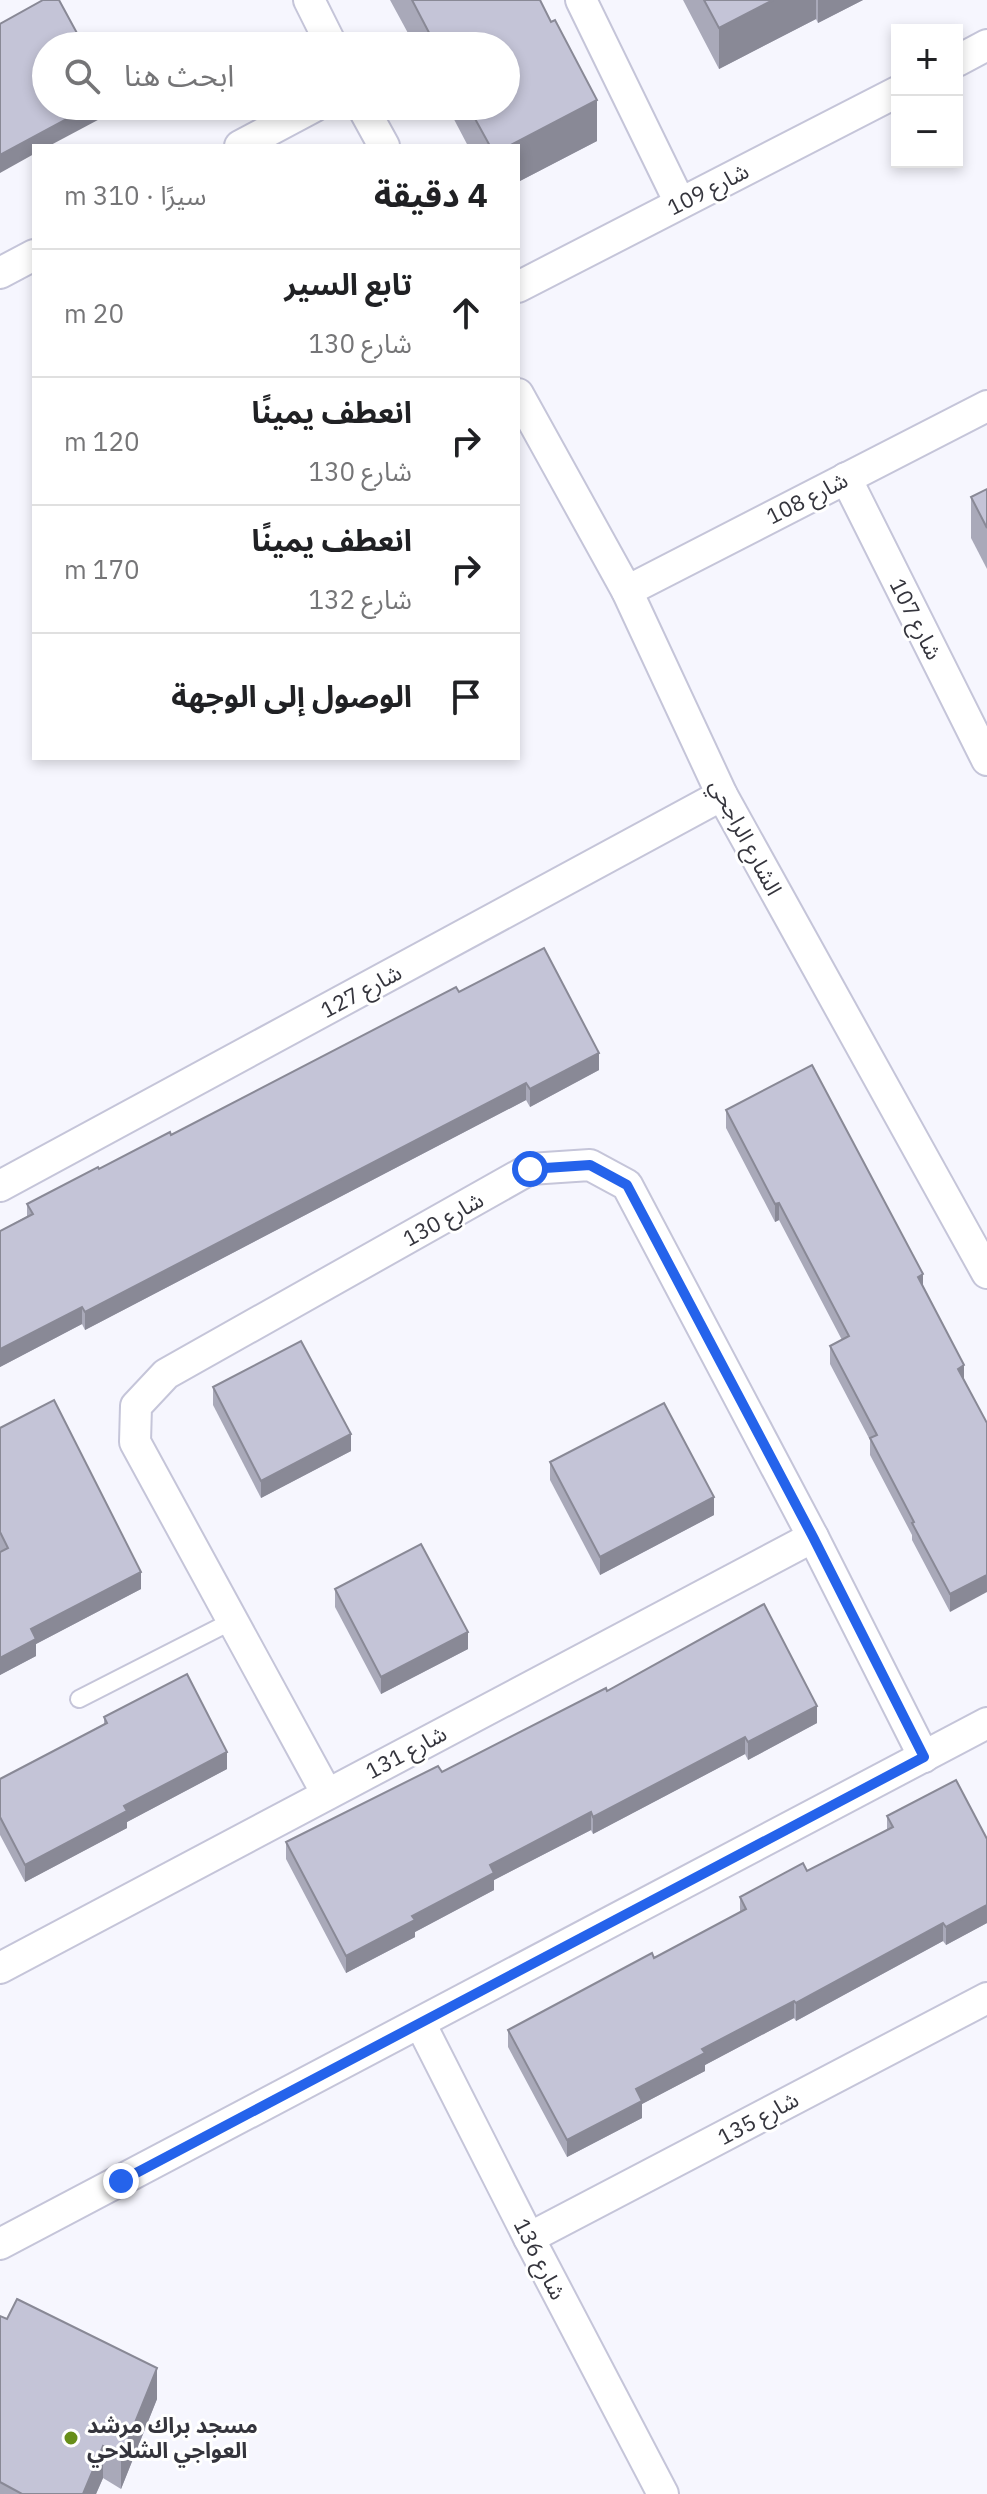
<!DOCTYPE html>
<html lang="ar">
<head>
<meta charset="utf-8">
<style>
	:root { --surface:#fff; --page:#f6f6f6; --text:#202124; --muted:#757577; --line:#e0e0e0 }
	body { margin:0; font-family:"IBM Plex Sans","Noto Sans Arabic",sans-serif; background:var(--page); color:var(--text); direction:rtl }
	.controls { position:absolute; right:24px; top:24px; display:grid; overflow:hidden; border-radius:0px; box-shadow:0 4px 12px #0003 }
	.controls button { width:72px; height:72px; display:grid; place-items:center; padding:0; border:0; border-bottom:2px solid var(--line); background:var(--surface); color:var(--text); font:40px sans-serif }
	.stop { position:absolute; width:24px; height:24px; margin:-18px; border:6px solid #2563eb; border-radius:50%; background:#fff }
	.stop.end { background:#2563eb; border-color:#fff; box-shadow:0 2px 8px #0008 }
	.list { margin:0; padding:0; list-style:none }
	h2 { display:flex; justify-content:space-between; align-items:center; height:104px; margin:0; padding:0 32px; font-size:34px }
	h2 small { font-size:26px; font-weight:400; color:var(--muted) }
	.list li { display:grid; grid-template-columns:52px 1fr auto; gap:24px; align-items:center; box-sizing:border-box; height:128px; padding:0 32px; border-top:2px solid var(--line) }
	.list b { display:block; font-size:30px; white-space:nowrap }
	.list p { margin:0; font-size:26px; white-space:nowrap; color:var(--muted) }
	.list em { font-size:26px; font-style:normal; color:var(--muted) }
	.icon { flex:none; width:44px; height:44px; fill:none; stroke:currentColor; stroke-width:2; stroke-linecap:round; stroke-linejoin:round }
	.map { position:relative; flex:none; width:987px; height:2494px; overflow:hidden; direction:ltr }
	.search { position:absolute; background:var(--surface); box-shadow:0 4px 12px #0003; left:32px; top:32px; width:488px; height:88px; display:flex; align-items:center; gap:20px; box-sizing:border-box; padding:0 28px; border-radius:44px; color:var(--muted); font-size:30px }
	.panel { position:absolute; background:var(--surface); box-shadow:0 4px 12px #0003; left:32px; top:144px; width:488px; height:616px; border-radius:0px; direction:rtl }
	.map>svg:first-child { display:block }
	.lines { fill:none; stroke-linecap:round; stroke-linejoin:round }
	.service-casing { stroke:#c5c5d9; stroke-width:20 }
	.minor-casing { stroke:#c5c5d9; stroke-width:34 }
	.service { stroke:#fff; stroke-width:16 }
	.minor { stroke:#fff; stroke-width:30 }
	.wall { fill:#a9a9b9 }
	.shaded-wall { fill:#898996 }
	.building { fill:#c4c4d7; stroke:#898996; stroke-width:2 }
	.route { stroke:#2563eb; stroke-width:10 }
	.poi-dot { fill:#678e1a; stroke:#fff; stroke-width:3 }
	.labels { text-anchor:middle; stroke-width:6; stroke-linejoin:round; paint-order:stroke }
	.street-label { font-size:22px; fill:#35353d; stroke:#fff }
	.poi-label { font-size:22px; font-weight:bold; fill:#35353d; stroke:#fff; text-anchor:start }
</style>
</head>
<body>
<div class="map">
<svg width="987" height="2494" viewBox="0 0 987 2494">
	<rect width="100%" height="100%" fill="#f6f6fe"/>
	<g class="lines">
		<!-- service casing -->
		<g class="service-casing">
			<polyline id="service" points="79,1699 232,1621"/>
		</g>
		<!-- minor casing -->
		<g class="minor-casing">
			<g id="minor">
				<polyline points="309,0 332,46"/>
				<polyline points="581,0 680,203"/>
				<polyline points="957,61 987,45"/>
				<polyline points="362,106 384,146"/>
				<polyline points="240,146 315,106"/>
				<polyline points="0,273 34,255"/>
				<polyline points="518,287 897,92"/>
				<polyline points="518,394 627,591 722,795 987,1273"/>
				<polyline points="846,478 987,760"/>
				<polyline points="627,591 987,406"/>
				<polyline points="0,1186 722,795"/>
				<polyline points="327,1794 135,1442 136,1406 166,1374 530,1169 590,1165 627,1185 813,1537 924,1757"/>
				<polyline points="0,1968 813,1537"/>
				<polyline points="420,2023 529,2238 663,2494"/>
				<polyline points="529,2238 987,1998"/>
				<polyline points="0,2244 987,1723"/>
			</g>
		</g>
		<!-- service -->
		<use href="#service" class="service"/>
		<!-- minor -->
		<use href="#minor" class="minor"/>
	</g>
	<!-- wall -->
	<g class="wall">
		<polygon points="390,0 540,0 597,141 518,182 518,146 468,146 447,106 506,106 506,46 415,46"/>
		<polygon points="683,0 863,0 818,23 816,19 719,69"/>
		<polygon points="987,489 987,569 971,538 971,497"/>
		<polygon points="459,992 599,1070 530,1107 526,1100 85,1330 82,1324 0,1367 0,1231 27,1216 27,1204 171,1135"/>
		<polygon points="726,1110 923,1286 964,1365 950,1612 912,1540 912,1535 870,1455 870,1440 830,1364 830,1346 842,1340 779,1220 775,1222 726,1128"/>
		<polygon points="213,1387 351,1451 261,1498 213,1405"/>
		<polygon points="0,1428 141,1589 36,1644 36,1656 0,1675"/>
		<polygon points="550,1462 714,1515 600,1575 550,1480"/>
		<polygon points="335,1589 468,1649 381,1694 335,1607"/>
		<polygon points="607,1691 817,1723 748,1760 745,1754 593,1834 591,1830 494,1880 494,1890 415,1932 415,1937 346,1973 286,1859 286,1842 442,1772"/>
		<polygon points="104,1717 227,1769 127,1822 127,1828 25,1882 0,1835 0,1779 104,1724"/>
		<polygon points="887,1816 987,1839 987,1923 946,1945 943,1941 796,2021 794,2018 705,2065 705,2071 642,2104 642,2118 567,2157 508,2047 508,2030 654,1958 740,1913 740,1897 807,1871 887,1830"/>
		<polygon points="0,2316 157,2399 121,2489 103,2478 96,2494 0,2494"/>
	</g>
	<!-- shaded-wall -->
	<g class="shaded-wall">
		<polygon points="773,0 816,0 816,19 719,69 719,28"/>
		<polygon points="818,0 863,0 818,23"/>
		<polygon points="597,100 597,141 518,182 518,146 509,146"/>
		<polygon points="91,106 111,106 111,113 49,146 34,146 34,154 0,173 0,155"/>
		<polygon points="599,1053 599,1070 530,1107 530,1089"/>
		<polygon points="526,1083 526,1100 85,1330 85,1312"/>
		<polygon points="779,1203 779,1220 775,1222 775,1204"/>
		<polygon points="923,1274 923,1291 918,1277"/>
		<polygon points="82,1307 82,1324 0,1367 0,1349"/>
		<polygon points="964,1365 964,1383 958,1369"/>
		<polygon points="351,1434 351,1451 261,1498 261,1481"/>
		<polygon points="714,1497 714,1515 600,1575 600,1557"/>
		<polygon points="141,1572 141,1589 36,1644 36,1656 0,1675 0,1658 31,1629"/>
		<polygon points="987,1575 987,1592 950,1612 950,1594"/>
		<polygon points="468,1632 468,1649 381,1694 381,1677"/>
		<polygon points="817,1706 817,1723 748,1760 748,1742"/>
		<polygon points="745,1737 745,1754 593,1834 593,1817"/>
		<polygon points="227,1752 227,1769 127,1822 127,1828 25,1882 25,1865 124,1806"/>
		<polygon points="591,1812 591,1830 494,1880 494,1890 415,1932 415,1937 346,1973 346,1956 412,1916 490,1865"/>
		<polygon points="987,1905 987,1923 946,1945 946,1927"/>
		<polygon points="943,1923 943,1941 796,2021 796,2003"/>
		<polygon points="794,2001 794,2018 705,2065 705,2071 642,2104 642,2118 567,2157 567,2140 636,2089 702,2049"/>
		<polygon points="157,2368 157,2399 121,2489 121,2457"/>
		<polygon points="103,2446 103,2478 96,2494 83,2494"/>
	</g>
	<!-- building -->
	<g class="building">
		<polygon points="43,0 59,0 84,46 46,46 46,106 91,106 0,155 0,24"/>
		<polygon points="412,0 540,0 551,22 555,20 597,100 509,146 490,146 468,106 506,106 506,46 436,46"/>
		<polygon points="704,0 773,0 719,28"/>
		<polygon points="987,489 987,528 971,497"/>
		<polygon points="544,948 599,1053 530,1089 526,1083 85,1312 82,1307 0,1349 0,1231 33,1214 27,1204 98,1167 99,1169 170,1132 171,1135 456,987 459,992"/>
		<polygon points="812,1065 923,1274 918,1277 964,1365 958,1369 987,1423 987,1575 950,1594 912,1523 914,1522 870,1438 877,1435 830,1346 849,1336 779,1203 775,1204 726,1110"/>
		<polygon points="301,1341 351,1434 261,1481 213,1387"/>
		<polygon points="54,1400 141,1572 31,1629 36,1639 0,1658 0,1552 8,1548 0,1532 0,1428"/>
		<polygon points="664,1403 714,1497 600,1557 550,1462"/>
		<polygon points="421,1544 468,1632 381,1677 335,1589"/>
		<polygon points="764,1604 817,1706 748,1742 745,1737 593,1817 591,1812 490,1865 494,1873 412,1916 415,1920 346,1956 286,1842 438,1766 442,1772 606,1688 607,1691"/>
		<polygon points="187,1674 227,1752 124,1806 127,1811 25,1865 0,1817 0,1779 107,1723 104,1717"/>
		<polygon points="956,1780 987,1839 987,1905 946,1927 943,1923 796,2003 794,2001 702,2049 705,2053 636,2089 642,2101 567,2140 508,2030 652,1953 654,1958 746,1909 740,1897 803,1863 807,1871 893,1827 887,1816"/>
		<polygon points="17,2299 157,2368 121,2457 103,2446 83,2494 22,2494 0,2482 0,2316 7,2319"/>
	</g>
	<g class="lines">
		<!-- route -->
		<polyline class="route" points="121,2181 924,1757 813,1537 627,1185 590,1165 530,1169"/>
	</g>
	<!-- markers -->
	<circle class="poi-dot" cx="71" cy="2438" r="8"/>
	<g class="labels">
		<!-- street labels -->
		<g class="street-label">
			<text transform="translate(708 189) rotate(-27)" y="8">شارع 109</text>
			<text transform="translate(807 498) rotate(-27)" y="8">شارع 108</text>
			<text transform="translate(916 619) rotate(63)" y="8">شارع 107</text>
			<text transform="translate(746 837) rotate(62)" y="8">الشارع الراجحي</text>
			<text transform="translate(361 991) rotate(-28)" y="8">شارع 127</text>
			<text transform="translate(443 1219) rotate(-29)" y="8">شارع 130</text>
			<text transform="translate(406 1752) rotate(-28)" y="8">شارع 131</text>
			<text transform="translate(758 2118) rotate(-28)" y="8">شارع 135</text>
			<text transform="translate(540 2259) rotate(63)" y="8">شارع 136</text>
		</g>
		<!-- poi labels -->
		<g class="poi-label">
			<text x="87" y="2433">مسجد براك مرشد<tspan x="87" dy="25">العواجي الشلاحي</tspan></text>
		</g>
	</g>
</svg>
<div class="controls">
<button>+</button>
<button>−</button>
</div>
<div class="stop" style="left:530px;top:1169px"></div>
<div class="stop end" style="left:121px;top:2181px"></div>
<div class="search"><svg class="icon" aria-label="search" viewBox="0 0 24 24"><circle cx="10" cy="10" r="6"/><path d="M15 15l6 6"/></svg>ابحث هنا</div>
<section class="panel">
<h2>4 دقيقة<small>سيرًا · 310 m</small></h2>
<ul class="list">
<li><svg class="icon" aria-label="ahead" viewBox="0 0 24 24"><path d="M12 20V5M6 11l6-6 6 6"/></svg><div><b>تابع السير</b><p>شارع 130</p></div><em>20 m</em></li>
<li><svg class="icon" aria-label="right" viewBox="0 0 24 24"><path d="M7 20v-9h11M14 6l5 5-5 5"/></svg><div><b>انعطف يمينًا</b><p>شارع 130</p></div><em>120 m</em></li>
<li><svg class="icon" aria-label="right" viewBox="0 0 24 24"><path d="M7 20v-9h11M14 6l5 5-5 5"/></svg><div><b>انعطف يمينًا</b><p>شارع 132</p></div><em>170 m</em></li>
<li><svg class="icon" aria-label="arrive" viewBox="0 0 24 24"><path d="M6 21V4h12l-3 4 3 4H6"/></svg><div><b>الوصول إلى الوجهة</b></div></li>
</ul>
</section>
</div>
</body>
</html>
